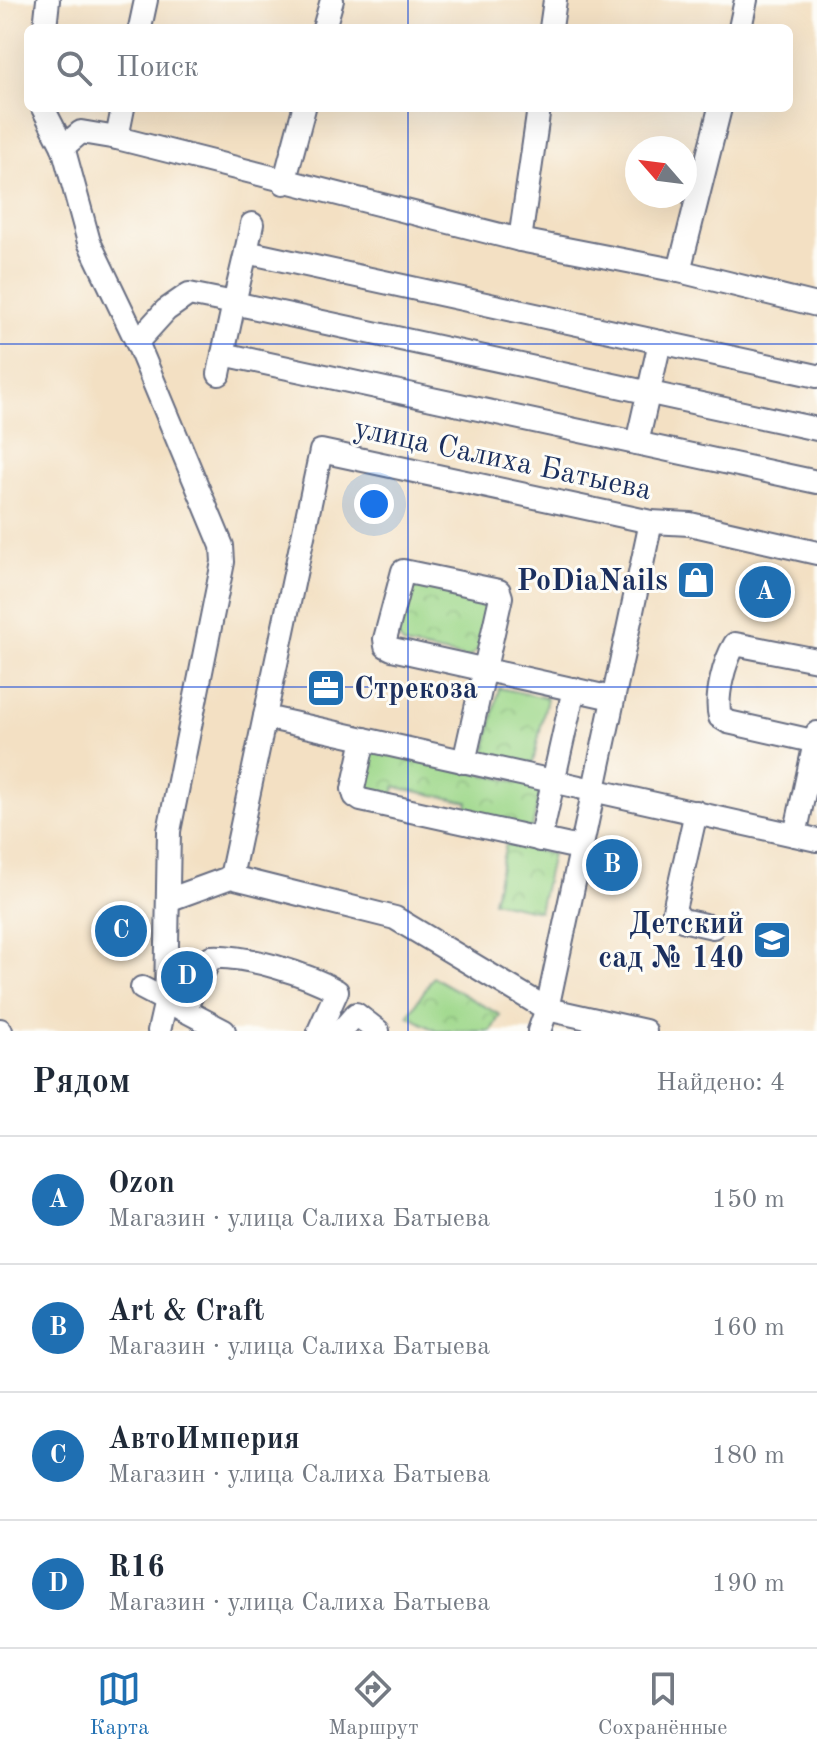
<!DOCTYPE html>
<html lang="ru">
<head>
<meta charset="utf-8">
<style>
	:root { --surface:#fff; --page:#f6f6f7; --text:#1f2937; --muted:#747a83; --line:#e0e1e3; --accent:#1f6fb2 }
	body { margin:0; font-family:"Old Standard TT",serif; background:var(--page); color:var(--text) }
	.compass { position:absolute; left:625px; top:136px; width:72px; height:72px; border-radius:50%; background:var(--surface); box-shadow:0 8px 32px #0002; rotate:298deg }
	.you { position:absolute; left:374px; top:504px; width:28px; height:28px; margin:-20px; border:6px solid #fff; border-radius:50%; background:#1a73e8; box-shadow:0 0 0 12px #1a73e833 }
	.badge { display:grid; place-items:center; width:52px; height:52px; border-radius:50%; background:var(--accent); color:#fff; font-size:26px; font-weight:700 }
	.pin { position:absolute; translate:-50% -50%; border:4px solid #fff; box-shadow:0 2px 8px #0006 }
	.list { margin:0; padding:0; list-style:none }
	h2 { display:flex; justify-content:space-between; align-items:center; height:104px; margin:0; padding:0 32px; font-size:34px }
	h2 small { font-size:26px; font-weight:400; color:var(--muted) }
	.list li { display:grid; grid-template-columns:52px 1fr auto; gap:24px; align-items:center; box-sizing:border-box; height:128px; padding:0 32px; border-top:2px solid var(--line) }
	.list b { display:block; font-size:30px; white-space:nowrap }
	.list p { margin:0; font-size:26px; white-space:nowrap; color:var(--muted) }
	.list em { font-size:26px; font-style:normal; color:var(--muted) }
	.icon { flex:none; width:44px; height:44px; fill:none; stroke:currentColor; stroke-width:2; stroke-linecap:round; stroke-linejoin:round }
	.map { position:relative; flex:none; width:817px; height:1031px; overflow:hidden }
	.search { position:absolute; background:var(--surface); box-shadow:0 8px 32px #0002; left:24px; right:24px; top:24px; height:88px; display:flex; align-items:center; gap:20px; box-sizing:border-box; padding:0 28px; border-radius:12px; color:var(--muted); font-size:30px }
	.sheet { height:616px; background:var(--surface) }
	nav { display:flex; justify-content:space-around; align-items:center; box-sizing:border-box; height:112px; border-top:2px solid var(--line); background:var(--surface); font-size:22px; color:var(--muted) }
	nav a { display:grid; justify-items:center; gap:4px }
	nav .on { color:var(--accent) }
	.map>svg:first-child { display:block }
	.park { fill:url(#park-crowns); stroke:#5d8474; stroke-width:2 }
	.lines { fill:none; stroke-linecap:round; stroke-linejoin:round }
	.minor-casing { stroke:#676d81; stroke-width:26 }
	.minor { stroke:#fff; stroke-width:22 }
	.grid { fill:none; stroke:#1d4ed8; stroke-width:2; stroke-opacity:0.55 }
	.labels { text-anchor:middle; stroke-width:6; stroke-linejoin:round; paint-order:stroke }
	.street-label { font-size:30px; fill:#1b2f5e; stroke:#fdfcf7 }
	.poi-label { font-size:30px; font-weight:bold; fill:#1b2f5e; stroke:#fdfcf7; text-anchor:end }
</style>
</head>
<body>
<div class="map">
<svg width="817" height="1031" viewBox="0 0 817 1031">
	<defs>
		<pattern id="park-crowns" width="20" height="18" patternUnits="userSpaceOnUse" patternTransform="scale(2)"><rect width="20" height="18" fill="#9fd88b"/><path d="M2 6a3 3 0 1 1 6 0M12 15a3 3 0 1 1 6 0" fill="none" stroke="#88ba7a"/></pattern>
	</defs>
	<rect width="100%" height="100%" fill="#fdfcf7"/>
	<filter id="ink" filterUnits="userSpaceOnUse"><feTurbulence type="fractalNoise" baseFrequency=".0125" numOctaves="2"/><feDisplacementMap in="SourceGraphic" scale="16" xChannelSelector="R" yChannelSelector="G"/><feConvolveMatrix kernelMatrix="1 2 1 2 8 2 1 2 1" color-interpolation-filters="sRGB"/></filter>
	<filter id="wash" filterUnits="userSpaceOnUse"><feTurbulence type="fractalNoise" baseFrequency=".006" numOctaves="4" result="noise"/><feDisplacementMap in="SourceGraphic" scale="32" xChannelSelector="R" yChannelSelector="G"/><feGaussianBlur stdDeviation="1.8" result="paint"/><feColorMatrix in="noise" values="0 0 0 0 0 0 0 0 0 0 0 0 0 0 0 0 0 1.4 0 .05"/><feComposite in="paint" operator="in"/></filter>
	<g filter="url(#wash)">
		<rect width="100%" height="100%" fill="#f3e0c3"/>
		<!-- park -->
		<g class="park">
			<polygon points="416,585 480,598 488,609 480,648 468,658 404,645 395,634 402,595"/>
			<polygon points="499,688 547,698 533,763 485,753"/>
			<polygon points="372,751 541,787 532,829 466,815 468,802 395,787 392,800 363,793"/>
			<polygon points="506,844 552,854 539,911 493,901"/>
			<polygon points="433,977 500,1015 491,1031 436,1031 408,1016"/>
		</g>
	</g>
	<g filter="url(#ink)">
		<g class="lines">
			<!-- minor casing -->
			<g class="minor-casing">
				<g id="minor">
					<polyline points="45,28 48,0"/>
					<polyline points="140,28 146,0"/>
					<polyline points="324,28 332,0"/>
					<polyline points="551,28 555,0"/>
					<polyline points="740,28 746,0"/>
					<polyline points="43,108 63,147 89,242 137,342 222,546 223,562 169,831 166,1000 159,1031"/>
					<polyline points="117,138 123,108"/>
					<polyline points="63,147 81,132 117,138 520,240 679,271 817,305"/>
					<polyline points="284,183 304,108"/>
					<polyline points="520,240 539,108"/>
					<polyline points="246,252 252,224"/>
					<polyline points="679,271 720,108"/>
					<polyline points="137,342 166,310 189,294 234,303 246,252 817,376"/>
					<polyline points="223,354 234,303 817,429"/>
					<polyline points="219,374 223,354 817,482"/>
					<polyline points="637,443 660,342"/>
					<path d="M817,660L735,644C724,662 715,697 720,717L728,722L817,742"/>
					<polyline points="265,717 817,840"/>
					<polyline points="364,739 353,789 355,796 361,800 579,848"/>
					<polyline points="464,762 501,597 499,591 403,571 385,639 386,646 392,649 612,698"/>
					<polyline points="696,812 674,910 682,920 713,927"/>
					<polyline points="795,835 817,733"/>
					<polyline points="540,840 574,689"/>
					<polyline points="231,877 321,451 651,522 690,524 817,553"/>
					<polyline points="168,900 231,877 395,918 547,1009 645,1031"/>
					<polyline points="142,988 224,1031"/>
					<path d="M184,1010L211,957C246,955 307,974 337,991L319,1031"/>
					<polyline points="0,1030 1,1031"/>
					<polyline points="341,1031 356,1014 378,1031"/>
					<polyline points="539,1031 547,1009 651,522"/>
				</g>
			</g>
			<!-- minor -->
			<use href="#minor" class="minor"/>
		</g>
	</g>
	<!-- grid -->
	<path class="grid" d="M408,0V28M408,108V1031M0,344H817M0,687H817"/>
	<!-- icons -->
	<defs>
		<g id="shop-square" transform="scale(2)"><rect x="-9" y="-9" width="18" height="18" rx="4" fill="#1f6fb2" stroke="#fdfcf7"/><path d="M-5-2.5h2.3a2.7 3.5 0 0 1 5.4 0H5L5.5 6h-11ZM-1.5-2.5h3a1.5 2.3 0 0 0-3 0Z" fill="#fff"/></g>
		<g id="office-square" transform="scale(2)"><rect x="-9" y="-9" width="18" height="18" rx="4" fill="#1f6fb2" stroke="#fdfcf7"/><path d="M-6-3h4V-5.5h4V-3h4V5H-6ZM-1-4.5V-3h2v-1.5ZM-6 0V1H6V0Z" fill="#fff"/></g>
		<g id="school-square" transform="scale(2)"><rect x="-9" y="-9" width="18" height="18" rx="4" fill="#1f6fb2" stroke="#fdfcf7"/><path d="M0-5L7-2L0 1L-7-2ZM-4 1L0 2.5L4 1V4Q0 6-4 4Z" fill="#fff"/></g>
	</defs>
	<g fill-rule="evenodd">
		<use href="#shop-square" x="696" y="580"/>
		<use href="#office-square" x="326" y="688"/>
		<use href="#school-square" x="772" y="940"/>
	</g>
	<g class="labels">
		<!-- street labels -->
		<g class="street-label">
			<text transform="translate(503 458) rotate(12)" y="10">улица Салиха Батыева</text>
		</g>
		<!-- poi labels -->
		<g class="poi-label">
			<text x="668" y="590">PoDiaNails</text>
			<text x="354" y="698" text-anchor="start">Стрекоза</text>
			<text x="744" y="933">Детский<tspan x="744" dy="34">сад № 140</tspan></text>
		</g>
	</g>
</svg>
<svg class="compass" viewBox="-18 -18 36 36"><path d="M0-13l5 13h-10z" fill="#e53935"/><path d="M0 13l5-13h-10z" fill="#747a83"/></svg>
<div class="you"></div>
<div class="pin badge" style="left:765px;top:592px">A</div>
<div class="pin badge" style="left:612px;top:865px">B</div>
<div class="pin badge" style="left:121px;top:931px">C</div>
<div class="pin badge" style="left:187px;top:977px">D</div>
<div class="search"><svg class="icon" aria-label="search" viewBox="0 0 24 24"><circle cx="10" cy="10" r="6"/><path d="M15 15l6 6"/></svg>Поиск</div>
</div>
<section class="sheet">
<h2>Рядом<small>Найдено: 4</small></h2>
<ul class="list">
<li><span class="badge">A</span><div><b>Ozon</b><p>Магазин · улица Салиха Батыева</p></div><em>150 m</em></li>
<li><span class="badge">B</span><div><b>Art &amp; Craft</b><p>Магазин · улица Салиха Батыева</p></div><em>160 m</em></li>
<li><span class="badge">C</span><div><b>АвтоИмперия</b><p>Магазин · улица Салиха Батыева</p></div><em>180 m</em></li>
<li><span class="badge">D</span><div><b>R16</b><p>Магазин · улица Салиха Батыева</p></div><em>190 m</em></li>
</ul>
</section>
<nav>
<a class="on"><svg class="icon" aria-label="map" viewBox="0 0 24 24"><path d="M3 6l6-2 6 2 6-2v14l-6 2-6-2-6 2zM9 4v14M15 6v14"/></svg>Карта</a>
<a><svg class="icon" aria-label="directions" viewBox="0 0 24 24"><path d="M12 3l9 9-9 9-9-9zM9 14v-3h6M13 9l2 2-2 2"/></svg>Маршрут</a>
<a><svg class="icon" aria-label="saved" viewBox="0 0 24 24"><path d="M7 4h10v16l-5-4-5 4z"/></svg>Сохранённые</a>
</nav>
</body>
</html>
